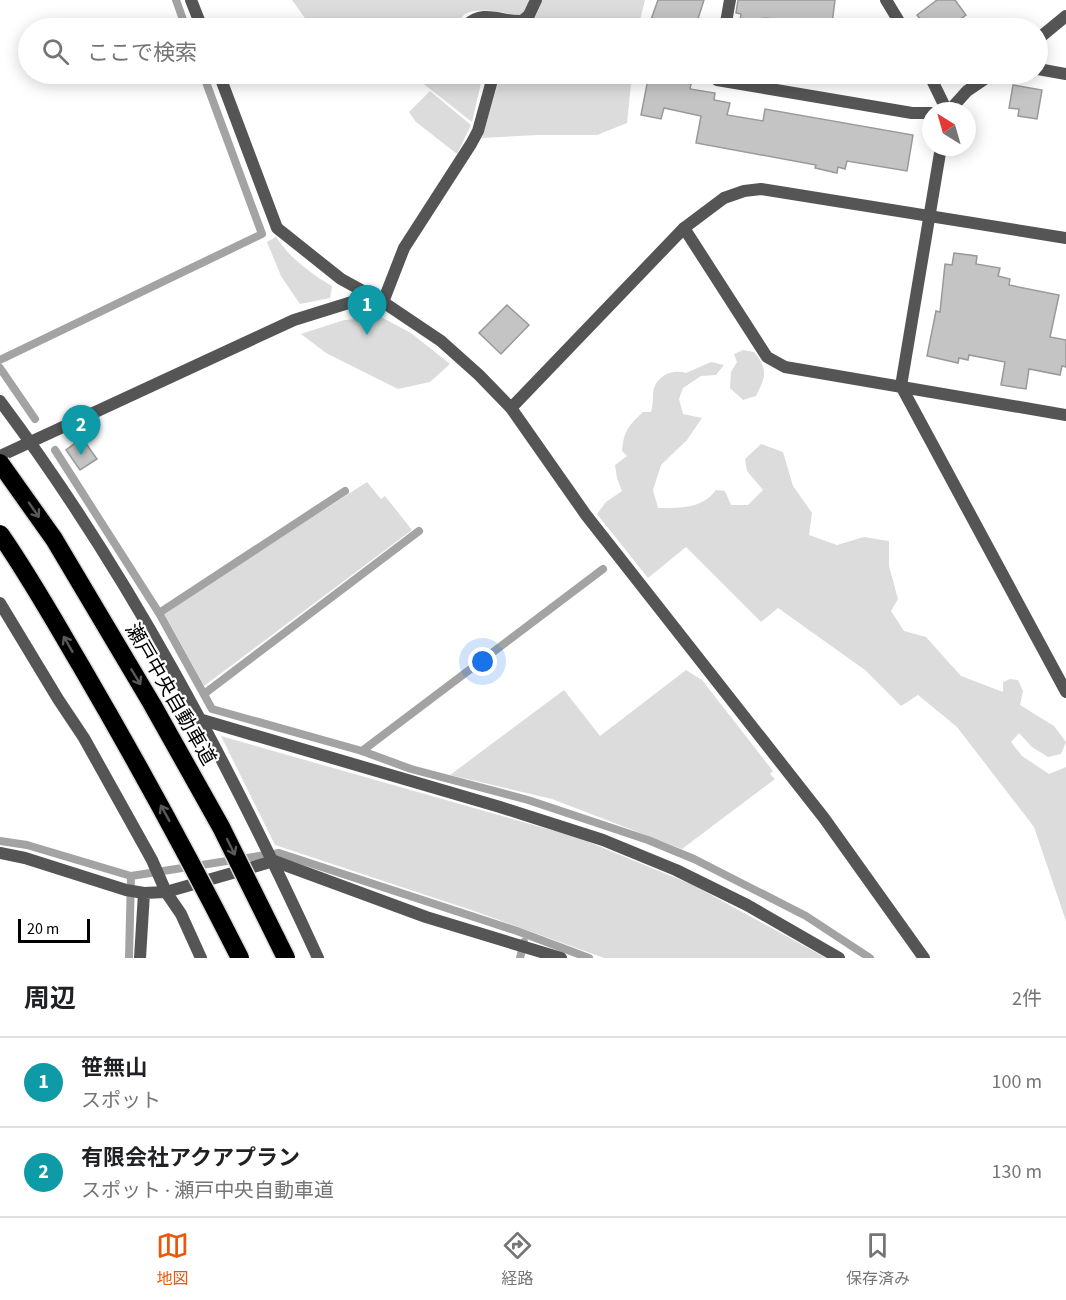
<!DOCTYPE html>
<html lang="ja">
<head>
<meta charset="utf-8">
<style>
	:root { --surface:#fff; --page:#f2f2f2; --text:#202124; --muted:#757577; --line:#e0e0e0; --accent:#ea580c }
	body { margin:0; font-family:"Source Sans 3","Noto Sans JP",sans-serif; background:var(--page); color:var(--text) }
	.compass { position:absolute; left:922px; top:102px; width:54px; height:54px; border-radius:50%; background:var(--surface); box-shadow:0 3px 15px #0003; rotate:323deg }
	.scale { position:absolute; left:18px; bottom:15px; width:72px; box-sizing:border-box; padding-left:6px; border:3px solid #000; border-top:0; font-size:16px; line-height:21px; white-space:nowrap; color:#000; -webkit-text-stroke:4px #fff; paint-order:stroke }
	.you { position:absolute; left:483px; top:662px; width:21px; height:21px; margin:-15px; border:4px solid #fff; border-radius:50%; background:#1a73e8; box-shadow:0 0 0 9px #1a73e833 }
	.badge { display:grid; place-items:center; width:39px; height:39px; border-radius:50%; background:var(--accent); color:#fff; font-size:20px; font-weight:700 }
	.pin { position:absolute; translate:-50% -50px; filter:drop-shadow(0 2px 3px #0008) }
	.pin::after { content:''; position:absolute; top:32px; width:21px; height:18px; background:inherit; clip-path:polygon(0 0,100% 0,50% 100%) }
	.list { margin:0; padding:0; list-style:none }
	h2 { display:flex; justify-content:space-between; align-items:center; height:78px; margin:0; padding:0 24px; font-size:26px }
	h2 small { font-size:20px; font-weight:400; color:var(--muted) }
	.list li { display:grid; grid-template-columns:39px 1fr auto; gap:18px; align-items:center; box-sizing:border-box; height:90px; padding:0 24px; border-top:2px solid var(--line) }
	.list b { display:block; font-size:22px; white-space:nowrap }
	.list p { margin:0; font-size:20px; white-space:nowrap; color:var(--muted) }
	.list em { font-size:20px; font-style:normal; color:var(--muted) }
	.icon { flex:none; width:33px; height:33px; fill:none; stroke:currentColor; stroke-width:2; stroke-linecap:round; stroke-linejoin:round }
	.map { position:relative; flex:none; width:1066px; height:958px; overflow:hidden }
	.search { position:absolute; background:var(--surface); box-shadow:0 3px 15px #0003; left:18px; right:18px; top:18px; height:66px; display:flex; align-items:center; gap:15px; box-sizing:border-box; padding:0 21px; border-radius:33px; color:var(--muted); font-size:22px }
	.sheet { height:258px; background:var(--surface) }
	nav { display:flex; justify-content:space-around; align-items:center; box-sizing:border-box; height:84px; border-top:2px solid var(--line); background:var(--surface); font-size:16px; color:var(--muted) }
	nav a { display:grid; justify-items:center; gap:3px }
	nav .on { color:var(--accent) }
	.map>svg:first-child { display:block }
	.green { fill:#dcdcdc }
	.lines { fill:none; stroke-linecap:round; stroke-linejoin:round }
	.stream { stroke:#a3a3a3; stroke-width:8 }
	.building { fill:#c4c4c4; stroke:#999; stroke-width:1.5 }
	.street { stroke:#555; stroke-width:12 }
	.highway-bridge-casing { stroke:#dbdbdb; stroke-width:21; stroke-linecap:butt }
	.highway-bridge { stroke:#000; stroke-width:18 }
	.oneway { stroke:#595959 }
	.labels { text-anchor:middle; stroke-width:4.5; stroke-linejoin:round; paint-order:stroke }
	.street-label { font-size:20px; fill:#000; stroke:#fff }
</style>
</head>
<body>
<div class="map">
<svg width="1066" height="958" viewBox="0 0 1066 958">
	<rect width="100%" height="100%" fill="#fff"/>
	<!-- green -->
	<g class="green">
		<path d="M292,0H529L527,9L520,15C504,14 456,0 460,28H317L307,21Z"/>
		<polygon points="541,0 645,0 638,28 474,28 485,22 518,27"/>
		<polygon points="411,74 477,74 481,83 472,122"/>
		<polygon points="493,74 632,74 627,123 597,135 538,135 482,138 498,83"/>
		<polygon points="430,91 471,125 457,154 416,122 409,112"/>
		<path d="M276,237C291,259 310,273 332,286L330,298L300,304L281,276L267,242Z"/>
		<polygon points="381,317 411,333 450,364 430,382 398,389 326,353 301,334 344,320"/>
		<path d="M743,350L754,352C768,369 766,377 756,396L743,400L730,388L731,372L737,362L734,354Z"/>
		<path d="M711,362L724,365L716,375L701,376L683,388L679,399L683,414L702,418L687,440L661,465L653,490L658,508C680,508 702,509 716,490L725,491L731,505H748L763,490L747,471L745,459L761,444L783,452L793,486L812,513L809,535L837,545L864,537L889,541V566L898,599L891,611L904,631L926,637L961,676L1003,692V682L1010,679L1018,680L1023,691L1020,705L1054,726L1066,742L1061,754L1048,757L1032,747L1019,733L1011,742L1022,756L1049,774L1066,767V921L1034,827L957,727L918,695L901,706L865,670L778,608L761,622L686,547L648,578L597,514L606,502L622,491L617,478L615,465L627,456L622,451C624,431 628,426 643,412H651C654,403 652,394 654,388C659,374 674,369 686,373Z"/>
		<polygon points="367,482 381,499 385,496 412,530 204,686 164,613"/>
		<polygon points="686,670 702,680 773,771 770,774 775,779 682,849 552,799 450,775 564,690 600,736"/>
		<polygon points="221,736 579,838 693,885 826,958 604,958 477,912 275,845"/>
	</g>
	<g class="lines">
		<!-- stream -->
		<g class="stream">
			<polyline points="176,0 186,28"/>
			<polyline points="0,360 262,234 203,74"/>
			<polyline points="0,368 35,419"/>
			<polyline points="55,450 159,613 212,709 362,751 411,769 528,800 648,840 694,859 806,916 870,958"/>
			<polyline points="159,613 345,491"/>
			<polyline points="204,694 419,531"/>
			<polyline points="362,751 603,569"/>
			<polyline points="0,841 27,845 131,876 279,853 517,931 589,958"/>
			<polyline points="129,958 131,876"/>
			<polyline points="520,958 524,942"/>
		</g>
	</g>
	<!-- building -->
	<g class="building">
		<polygon points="658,0 704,0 695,28 648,28"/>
		<polygon points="738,0 835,0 832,24 764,18 762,28 739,28 741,14 736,13"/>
		<polygon points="937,0 955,0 966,15 948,28 928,28 917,15"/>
		<polygon points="649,74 693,74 690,89 715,93 714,100 730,103 727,115 763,121 765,109 913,135 907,171 847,161 845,169 838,167 837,173 815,168 816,165 696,143 701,116 664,108 661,119 641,115"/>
		<polygon points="1013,85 1042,90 1037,119 1018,116 1019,109 1009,108"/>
		<polygon points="954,253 977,256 976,264 1000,268 998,276 1010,279 1009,285 1059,295 1050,337 1066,340 1066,367 1062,366 1060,375 1029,369 1026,389 1001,385 1005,362 969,355 968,360 959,358 958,363 927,356 936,311 940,312 945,264 952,265"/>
		<polygon points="507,305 529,325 501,354 479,333"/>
		<polygon points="82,438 97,459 80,470 66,450"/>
	</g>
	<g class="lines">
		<!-- street -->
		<g class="street">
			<polyline points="191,0 202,28"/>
			<polyline points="886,0 903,28"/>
			<path d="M467,28V25C483,9 501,22 522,21L529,15L536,0"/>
			<polyline points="725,28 730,0"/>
			<polyline points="1038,39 1066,16"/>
			<polyline points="1038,69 1066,74"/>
			<polyline points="219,74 277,228 341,279 383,302 441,341 479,375 511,408 586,515 824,818 924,958"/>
			<polyline points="718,74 717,80 912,113 931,113"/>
			<polyline points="929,74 947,111"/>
			<polyline points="949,111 967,91 992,74"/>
			<polyline points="941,147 901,386 1066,692"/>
			<polyline points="684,228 767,357 785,367 1066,415"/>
			<polyline points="383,302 404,248 471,144 478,131 491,84 486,74"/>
			<path d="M0,401C128,572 229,764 318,958"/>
			<polyline points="511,408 684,228 724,198 744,191 761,189 1066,238"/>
			<polyline points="0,456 294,320 371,296"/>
			<polyline points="0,603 58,699 84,738 152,860 166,892 181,914 201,958"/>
			<polyline points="199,719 500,807 603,840 676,870 747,905 839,958"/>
			<polyline points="0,853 25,858 126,890 144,893"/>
			<polyline points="140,958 144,893 166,892 274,861 426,917 561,958"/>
		</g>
		<!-- highway-bridge casing -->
		<g class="highway-bridge-casing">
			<g id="highway-bridge">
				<polyline points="0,463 54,539 152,704 221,827 286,958"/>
				<path d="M0,534C30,577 55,622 81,666C137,762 190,859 240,958"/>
			</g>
		</g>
		<!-- highway-bridge -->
		<use href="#highway-bridge" class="highway-bridge"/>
	</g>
	<!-- one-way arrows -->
	<defs><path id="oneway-shaft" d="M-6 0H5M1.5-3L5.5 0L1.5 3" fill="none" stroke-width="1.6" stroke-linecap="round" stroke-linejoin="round" transform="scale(1.5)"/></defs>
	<g class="oneway">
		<use href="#oneway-shaft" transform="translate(34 510) rotate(55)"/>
		<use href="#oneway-shaft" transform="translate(68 644) rotate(-120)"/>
		<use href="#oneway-shaft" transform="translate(136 677) rotate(59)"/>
		<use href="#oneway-shaft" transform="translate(165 813) rotate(-119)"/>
		<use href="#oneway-shaft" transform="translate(231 847) rotate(64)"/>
	</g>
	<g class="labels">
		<!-- street labels -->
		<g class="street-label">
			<text transform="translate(171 694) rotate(60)" y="7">瀬戸中央自動車道</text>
		</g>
	</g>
</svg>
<svg class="compass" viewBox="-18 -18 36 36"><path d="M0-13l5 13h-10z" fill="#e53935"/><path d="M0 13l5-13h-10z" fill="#757577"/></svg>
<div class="scale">20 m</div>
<div class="you"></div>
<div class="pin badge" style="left:367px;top:335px;background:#0f9aa8">1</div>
<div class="pin badge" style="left:81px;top:455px;background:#0f9aa8">2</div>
<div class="search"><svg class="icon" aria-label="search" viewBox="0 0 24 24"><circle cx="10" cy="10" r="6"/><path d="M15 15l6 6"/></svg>ここで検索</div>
</div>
<section class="sheet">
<h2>周辺<small>2件</small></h2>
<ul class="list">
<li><span class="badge" style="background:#0f9aa8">1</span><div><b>笹無山</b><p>スポット</p></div><em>100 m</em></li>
<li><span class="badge" style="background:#0f9aa8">2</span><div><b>有限会社アクアプラン</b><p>スポット · 瀬戸中央自動車道</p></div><em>130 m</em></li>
</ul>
</section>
<nav>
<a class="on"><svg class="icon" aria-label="map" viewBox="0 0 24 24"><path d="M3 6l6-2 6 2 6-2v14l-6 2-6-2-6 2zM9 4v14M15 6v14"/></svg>地図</a>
<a><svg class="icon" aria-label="directions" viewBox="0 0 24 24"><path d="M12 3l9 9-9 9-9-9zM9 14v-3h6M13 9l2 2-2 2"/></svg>経路</a>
<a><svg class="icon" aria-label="saved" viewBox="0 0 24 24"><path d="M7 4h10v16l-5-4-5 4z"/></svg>保存済み</a>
</nav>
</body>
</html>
